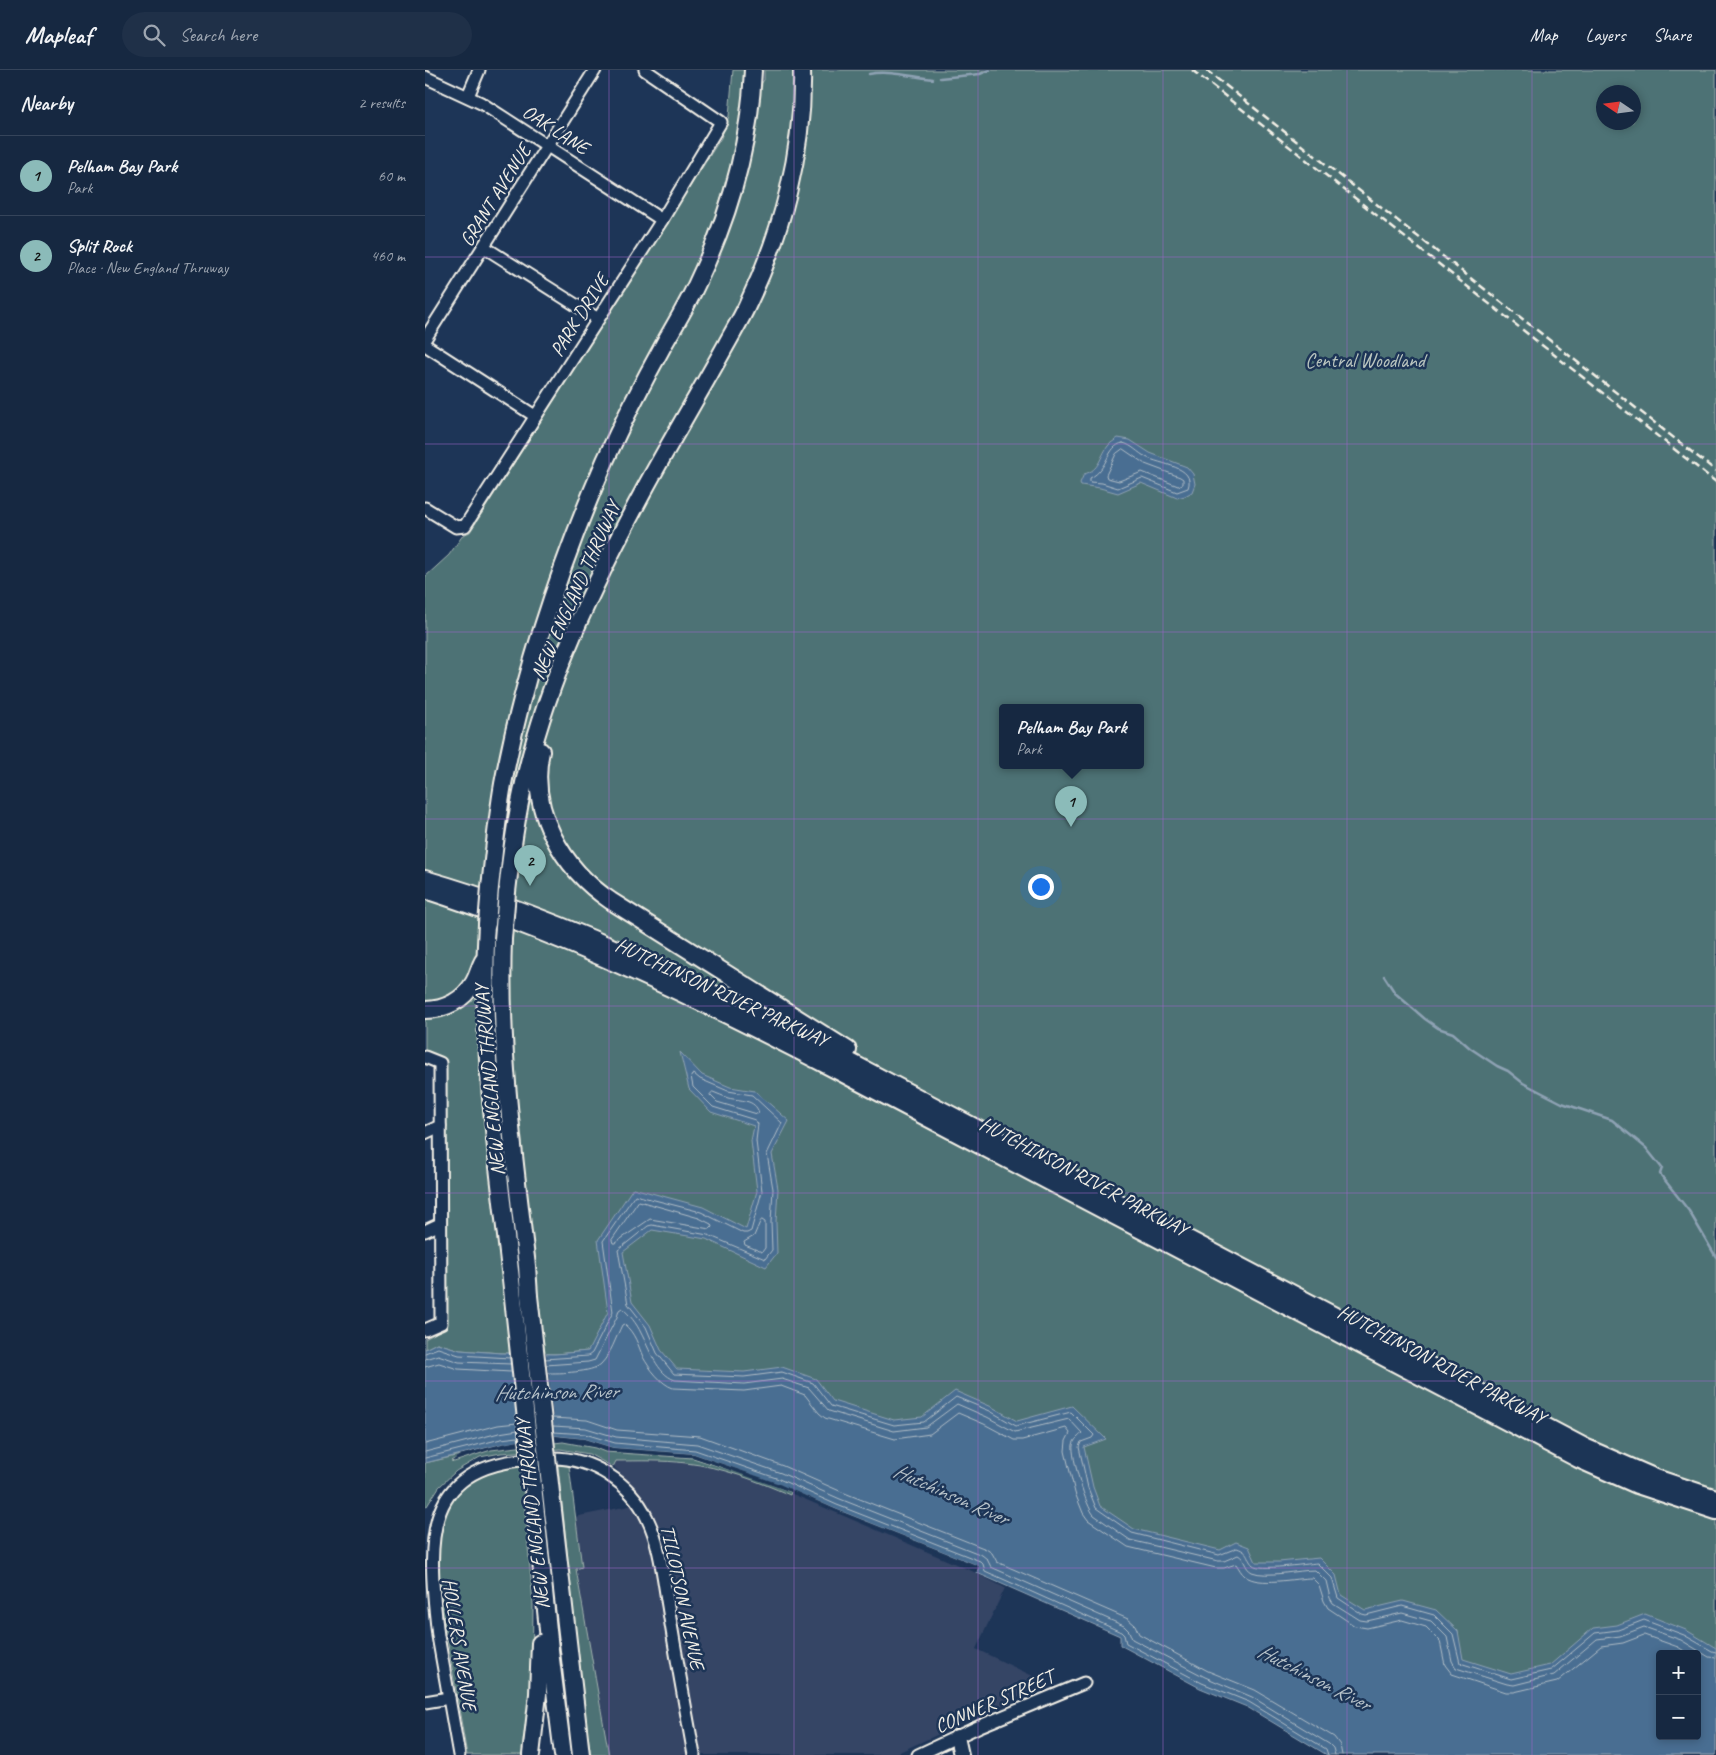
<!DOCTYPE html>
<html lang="en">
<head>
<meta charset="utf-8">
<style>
	:root { --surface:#162841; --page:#1f3048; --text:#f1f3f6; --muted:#9ea6b1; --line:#35445a; --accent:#8bbbb9 }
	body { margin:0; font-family:Caveat,sans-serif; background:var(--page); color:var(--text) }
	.controls { position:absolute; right:15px; bottom:15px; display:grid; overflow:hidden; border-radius:5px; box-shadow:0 2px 8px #0003 }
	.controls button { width:45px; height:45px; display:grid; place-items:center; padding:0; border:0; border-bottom:1px solid var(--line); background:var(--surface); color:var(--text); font:25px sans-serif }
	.compass { position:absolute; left:1171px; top:15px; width:45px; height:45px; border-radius:50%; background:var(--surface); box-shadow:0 2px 8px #0003; rotate:283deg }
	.you { position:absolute; left:615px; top:816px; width:18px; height:18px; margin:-12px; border:4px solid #fff; border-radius:50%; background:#1a73e8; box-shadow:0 0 0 8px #1a73e833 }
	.badge { display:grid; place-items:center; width:32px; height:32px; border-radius:50%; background:var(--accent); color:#111; font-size:16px; font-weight:700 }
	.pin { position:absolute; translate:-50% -41px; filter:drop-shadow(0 1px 2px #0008) }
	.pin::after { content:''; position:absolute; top:26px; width:18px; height:15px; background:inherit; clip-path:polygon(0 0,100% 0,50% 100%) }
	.popup { position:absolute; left:574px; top:634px; width:145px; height:65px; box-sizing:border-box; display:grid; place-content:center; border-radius:5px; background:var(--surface); filter:drop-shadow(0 1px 4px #0005); font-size:16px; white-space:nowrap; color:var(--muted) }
	.popup b { font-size:19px; color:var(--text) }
	.popup::after { content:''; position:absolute; left:50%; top:100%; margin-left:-10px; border:10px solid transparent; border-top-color:var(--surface) }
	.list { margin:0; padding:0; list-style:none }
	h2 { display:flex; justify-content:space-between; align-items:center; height:65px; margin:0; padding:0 20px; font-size:21px }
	h2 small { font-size:16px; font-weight:400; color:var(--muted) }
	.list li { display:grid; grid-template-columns:32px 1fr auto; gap:15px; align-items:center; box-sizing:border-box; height:80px; padding:0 20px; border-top:1px solid var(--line) }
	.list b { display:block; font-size:19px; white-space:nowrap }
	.list p { margin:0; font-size:16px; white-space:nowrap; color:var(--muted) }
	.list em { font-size:16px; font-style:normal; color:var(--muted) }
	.icon { flex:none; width:28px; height:28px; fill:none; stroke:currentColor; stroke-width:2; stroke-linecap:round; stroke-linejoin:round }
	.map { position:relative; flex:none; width:1291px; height:1685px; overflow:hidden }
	header { display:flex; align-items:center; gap:30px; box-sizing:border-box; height:70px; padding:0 25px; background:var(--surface); border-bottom:1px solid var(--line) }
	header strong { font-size:24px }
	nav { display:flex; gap:28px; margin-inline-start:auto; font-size:18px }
	.search { width:350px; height:45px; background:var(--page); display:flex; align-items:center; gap:12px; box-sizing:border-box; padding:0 18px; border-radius:28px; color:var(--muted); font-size:19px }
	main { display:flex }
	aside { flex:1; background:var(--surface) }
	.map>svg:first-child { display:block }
	.built { fill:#344465 }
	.green { fill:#4e7274; stroke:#a1b2ae; fill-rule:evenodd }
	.water { fill:#4a6e92; stroke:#8ea2b4; fill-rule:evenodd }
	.pier { fill:#1d3557 }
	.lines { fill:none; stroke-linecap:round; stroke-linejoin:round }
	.shore { stroke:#b0bdc6; stroke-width:1 }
	.stream { stroke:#8ea2b4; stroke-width:2.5 }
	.minor-casing { stroke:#f4f1e8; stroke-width:15 }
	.major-casing { stroke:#f4f1e8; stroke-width:18 }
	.highway-casing { stroke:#f4f1e8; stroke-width:20 }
	.minor { stroke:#1d3557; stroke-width:11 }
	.major { stroke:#1d3557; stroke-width:14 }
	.highway { stroke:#1d3557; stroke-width:16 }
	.rail { stroke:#f4f1e8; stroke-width:2.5; stroke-dasharray:8 4; stroke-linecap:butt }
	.highway-bridge-casing { stroke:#f4f1e8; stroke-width:20; stroke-linecap:butt }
	.highway-bridge { stroke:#1d3557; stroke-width:16 }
	.grid { fill:none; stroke:#9f67cb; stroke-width:1; stroke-opacity:0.55 }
	.labels { text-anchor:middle; stroke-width:5; stroke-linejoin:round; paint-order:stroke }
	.street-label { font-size:20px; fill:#f4f1e8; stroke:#1d3557 }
	.park-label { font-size:20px; fill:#bac5bf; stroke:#1d3557 }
	.water-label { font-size:21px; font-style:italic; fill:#b8c3ca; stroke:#1d3557 }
</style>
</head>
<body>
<header>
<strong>Mapleaf</strong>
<div class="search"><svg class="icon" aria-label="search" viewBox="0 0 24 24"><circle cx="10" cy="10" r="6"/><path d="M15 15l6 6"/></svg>Search here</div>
<nav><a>Map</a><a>Layers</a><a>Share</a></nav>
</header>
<main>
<aside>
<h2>Nearby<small>2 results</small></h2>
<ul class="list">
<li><span class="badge">1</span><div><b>Pelham Bay Park</b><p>Park</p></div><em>60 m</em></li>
<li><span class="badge">2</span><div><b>Split Rock</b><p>Place · New England Thruway</p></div><em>460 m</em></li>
</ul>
</aside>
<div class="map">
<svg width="1291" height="1685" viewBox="0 0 1291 1685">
	<rect width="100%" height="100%" fill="#1d3557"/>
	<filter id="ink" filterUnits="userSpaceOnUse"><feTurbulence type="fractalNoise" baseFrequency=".02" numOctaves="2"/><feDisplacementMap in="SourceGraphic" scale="10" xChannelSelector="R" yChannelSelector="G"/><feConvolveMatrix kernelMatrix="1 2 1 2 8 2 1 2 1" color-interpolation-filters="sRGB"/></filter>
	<g filter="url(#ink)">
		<!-- built -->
		<polygon class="built" points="187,1387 263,1390 300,1399 370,1425 547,1501 580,1518 551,1579 610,1607 614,1618 468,1685 180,1685 144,1448 219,1433 220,1428 190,1398"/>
		<!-- green -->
		<g class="green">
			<path d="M308,0H322L320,35L339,10V0H1291V1685H1165L163,1281L130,1284L76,1283L35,1280L12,1273L0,1279V1269L11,1263L20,1251L19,994L0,984V507L24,485L38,465L45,462L296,68L304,46ZM1178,22H1208V52H1178ZM577,638H715V696H577ZM1235,1584H1272V1666H1235Z"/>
			<path d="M138,1372L170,1378L180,1382L268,1388L324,1406L366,1422L365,1425C332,1411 297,1397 261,1393C238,1390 214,1391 191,1391L188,1397L164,1384L135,1379L76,1383L55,1387L31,1401L14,1417L2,1436L0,1435V1393L35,1385L26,1391L29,1392L66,1380Z"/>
			<polygon points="133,1395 144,1396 157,1497 151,1499 184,1685 166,1685 160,1650"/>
			<polygon points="96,1396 108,1534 107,1619 100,1685 42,1685 19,1551 12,1489 12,1459 32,1418 57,1403"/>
		</g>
		<!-- water -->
		<g class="water">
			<path d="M693,368L705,370L725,383L762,397L768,404L770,414L767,422L760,426L752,428L716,413L693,423L675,418L656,415L655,413L659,404C675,400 674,388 683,376C685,373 689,371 693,368Z"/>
			<path d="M255,982L277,1005L305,1017L330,1021L364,1051L347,1084L353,1119L351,1152L352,1183L341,1197L281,1169L227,1160L198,1182L207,1232L225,1255L236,1280L252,1299L319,1302L357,1297L391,1309L408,1331L469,1350L497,1347L530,1321L567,1337L592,1351L647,1336L681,1369L659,1377L668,1417L675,1436L709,1459L795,1480L811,1472L824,1477L831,1492H854L894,1488L911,1505L916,1525L940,1540L978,1531L1011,1540L1033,1561L1038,1589L1086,1604L1125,1595L1168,1558L1192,1555L1220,1544L1261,1560L1291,1578V1685H902L822,1637L775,1618L695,1575V1566L552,1503L554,1496L410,1439L352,1414L269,1384L188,1378L159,1369L132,1366L77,1374L0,1393V1279L12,1273L35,1280L76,1283L130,1284L163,1281L183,1242L173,1170L208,1118L278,1137L321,1159L332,1121L326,1071L329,1056L286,1042L264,1019ZM1235,1584H1272V1666H1235Z"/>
		</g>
		<!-- pier -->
		<polygon class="pier" points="84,1281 121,1282 130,1366 159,1369 188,1378 269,1384 352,1413 410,1439 554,1496 553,1499 366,1422 268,1387 188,1381 159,1371 132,1369 77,1376 28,1389 35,1385 77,1374 94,1371"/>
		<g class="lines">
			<!-- shore -->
			<g class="shore">
				<path d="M698,373C707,375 713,383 721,387C735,395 771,396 763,418L752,422L717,408L693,418L677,413L665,412V408C684,399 681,376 698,373Z"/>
				<polygon points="698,379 720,394 755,407 758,409 758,414 753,416 717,402 694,411 682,408 681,405 691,384"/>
				<path d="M288,1022C293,1024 298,1026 303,1028C316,1031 330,1029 334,1043L332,1044L292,1032L285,1025Z"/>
				<polygon points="214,1131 274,1148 286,1154 287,1157 285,1159 225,1149 190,1173 188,1173 187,1170"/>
				<polygon points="337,1150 340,1152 340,1178 337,1182 320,1175 319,1172 329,1166 335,1152"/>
				<polyline points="0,1283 13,1278 34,1285 85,1288"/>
				<polyline points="0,1289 13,1285 34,1292 86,1294"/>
				<path d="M120,1289L163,1286L167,1283L188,1242L178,1171L210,1125L276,1142L318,1163H322L326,1161L337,1121L331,1071L333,1054L330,1050L288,1037L268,1017L266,1006L269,1004L275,1009L303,1021L327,1025L357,1053L342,1084L348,1119L346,1152L347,1180L340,1189L283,1165L227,1155L223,1156L193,1180L203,1234L221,1257L232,1283L249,1304L319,1307L357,1302L388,1313L406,1336L469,1355L499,1352L531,1327L565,1341L591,1356L646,1342L669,1365L667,1368L656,1372L654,1377L663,1418L671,1438L707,1463L794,1485L812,1478C826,1483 820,1487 828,1495C835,1501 881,1494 892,1493L907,1508L913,1528L937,1544L941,1545L977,1536L1009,1545L1028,1564L1035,1593L1086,1609L1126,1600L1170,1563L1193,1560L1219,1550L1259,1565L1287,1581L1291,1582"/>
				<path d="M121,1295L163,1292L170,1290L192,1247L194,1240L197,1238C204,1244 212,1254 216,1263C224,1278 232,1304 250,1310L319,1314L357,1309L384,1318L404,1341L469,1361L501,1357L532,1334L562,1347L590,1362L644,1349L657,1363C654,1367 649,1369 648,1375C646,1386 661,1437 669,1445L705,1470L793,1491H799L813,1485C820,1488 819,1498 827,1502C841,1508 874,1500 890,1500L901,1511L905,1528L908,1533L935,1550L942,1551L977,1543L1006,1551L1022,1567L1027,1591L1031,1598L1082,1614L1089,1615L1129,1605L1172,1569L1195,1566L1219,1557L1256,1570L1284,1587L1291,1588"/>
				<polyline points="0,1297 14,1293 33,1299 86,1302"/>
				<path d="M122,1303C135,1303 167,1303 176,1294C186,1284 191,1267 197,1255L199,1254C210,1263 213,1275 218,1287C224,1298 236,1314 248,1318L319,1321L356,1316L380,1325L394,1343L400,1348L470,1369L505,1364L533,1343L559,1354L589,1370H597L641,1358L645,1363L641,1371L640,1381L650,1423L658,1443L663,1450L703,1477L791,1498H799L811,1494C814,1498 816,1503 820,1506C834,1517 870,1508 887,1508L894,1515L899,1531L903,1538L930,1556L942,1558L977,1550L1001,1557L1015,1571L1020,1595L1027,1604L1081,1622H1089L1132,1612L1176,1576L1198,1573L1219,1565L1253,1577L1264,1584"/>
				<polyline points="127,1348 162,1350 192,1360 275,1366 358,1396 417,1422 561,1479 567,1483 572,1492 703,1549 710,1555 714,1564 783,1601 830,1620 909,1667 915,1675 917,1685"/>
				<polyline points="128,1356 161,1358 191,1367 272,1374 356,1403 415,1429 557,1485 562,1489 566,1497 699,1556 704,1561 707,1569 780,1607 827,1627 904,1674 908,1678 910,1685"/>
				<polyline points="129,1362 160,1364 190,1373 270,1380 354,1409 412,1435 555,1491 558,1494 560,1501 696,1562 699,1565 701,1573 777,1613 824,1632 901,1679 903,1685"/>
				<polyline points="0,1374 73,1355 92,1353"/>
				<polyline points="0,1382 74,1363 93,1360"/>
				<polyline points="0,1388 76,1369 93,1367"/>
			</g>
			<!-- stream -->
			<g class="stream">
				<path d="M444,4C464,0 488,7 508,9"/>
				<polyline points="515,8 555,4 565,0"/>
				<polyline points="959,906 970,923 1000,949 1013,958 1028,963 1045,978 1072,996 1083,1001 1098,1013 1137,1033 1187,1050 1221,1078 1237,1098 1235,1104 1264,1141 1291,1187"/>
			</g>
			<!-- minor casing -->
			<g class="minor-casing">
				<g id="minor">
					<polyline points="0,7 56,33 237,150"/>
					<polyline points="43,26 54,0"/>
					<polyline points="59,177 173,249"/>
					<polyline points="0,269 170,0"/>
					<polyline points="0,275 110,346"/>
					<polyline points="0,438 31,457 40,456 237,150 296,52 220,0"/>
					<polyline points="0,987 15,993 16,1253 0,1260"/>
					<polyline points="0,1063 15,1056"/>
					<polyline points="0,1161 15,1154"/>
					<polyline points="0,1632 24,1628"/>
					<path d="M34,1685C27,1645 20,1605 13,1566C0,1455 0,1389 128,1388C167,1388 206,1413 222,1448C235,1474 238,1507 243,1536C251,1586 260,1635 269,1685"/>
					<polyline points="493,1685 555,1656 659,1613"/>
				</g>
			</g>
			<!-- major casing -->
			<g class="major-casing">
				<polyline id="major" points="532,1667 536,1685"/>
			</g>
			<!-- highway casing -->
			<g class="highway-casing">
				<g id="highway">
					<path d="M116,681C103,741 138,799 186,831L423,980"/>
					<path d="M0,809C136,848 265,911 391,974L1162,1378L1231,1408L1291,1428"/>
					<path d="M65,817C69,783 72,748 78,714C99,602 135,495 180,391C198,351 218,312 239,274C251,253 264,232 274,209C305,144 325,72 328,0"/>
					<path d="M0,820C143,866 280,932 413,1001L1153,1389L1212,1415L1291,1441"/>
					<path d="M82,822C86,785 91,749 99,713C122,610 169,513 218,422C245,372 274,324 301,275C308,262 316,249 322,236C357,163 379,81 377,0"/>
					<path d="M62,854C54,979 75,1104 88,1228"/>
					<path d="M78,869C74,978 89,1088 102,1196L104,1226"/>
					<path d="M0,940C20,940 39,930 49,912C53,905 54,898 58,891"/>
					<polyline points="128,1441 156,1685"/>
					<polyline points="111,1443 126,1589 138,1685"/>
					<polyline points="106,1685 113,1624 115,1573"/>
				</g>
			</g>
			<!-- minor -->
			<use href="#minor" class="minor"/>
			<!-- major -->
			<use href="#major" class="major"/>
			<!-- highway -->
			<use href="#highway" class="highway"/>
			<!-- rail -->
			<g class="rail">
				<polyline points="767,0 1291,412"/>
				<polyline points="781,0 1291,401"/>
			</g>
			<!-- highway-bridge casing -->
			<g class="highway-bridge-casing">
				<g id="highway-bridge">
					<polyline points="62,854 65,817"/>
					<polyline points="78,869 82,822"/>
					<polyline points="104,1226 128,1441"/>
					<polyline points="88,1228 111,1443"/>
				</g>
			</g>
			<!-- highway-bridge -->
			<use href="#highway-bridge" class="highway-bridge"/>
		</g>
	</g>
	<!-- grid -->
	<path class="grid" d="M184,0V1685M369,0V1685M553,0V1685M738,0V1685M922,0V1685M1107,0V1685M0,187H1291M0,374H1291M0,562H1291M0,749H1291M0,936H1291M0,1123H1291M0,1311H1291M0,1498H1291"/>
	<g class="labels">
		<!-- street labels -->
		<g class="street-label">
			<text transform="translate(131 59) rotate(33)" y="7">OAK LANE</text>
			<text transform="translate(70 125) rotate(-58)" y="7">GRANT AVENUE</text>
			<text transform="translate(154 245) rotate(-58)" y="7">PARK DRIVE</text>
			<text transform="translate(150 520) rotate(-66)" y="7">NEW ENGLAND THRUWAY</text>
			<text transform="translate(297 922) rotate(25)" y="7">HUTCHINSON RIVER PARKWAY</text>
			<text transform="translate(64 1010) rotate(-95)" y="7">NEW ENGLAND THRUWAY</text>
			<text transform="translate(659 1106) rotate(28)" y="7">HUTCHINSON RIVER PARKWAY</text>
			<text transform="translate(1017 1294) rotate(28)" y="7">HUTCHINSON RIVER PARKWAY</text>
			<text transform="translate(107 1444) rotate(-96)" y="7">NEW ENGLAND THRUWAY</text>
			<text transform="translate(258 1527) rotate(78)" y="7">TILLOTSON AVENUE</text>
			<text transform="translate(35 1574) rotate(81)" y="7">HOLLERS AVENUE</text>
			<text transform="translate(569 1631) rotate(-24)" y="7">CONNER STREET</text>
		</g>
		<!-- park labels -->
		<g class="park-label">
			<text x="940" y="297">Central Woodland</text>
		</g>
		<!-- water labels -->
		<g class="water-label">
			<text transform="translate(131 1322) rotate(-1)" y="7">Hutchinson River</text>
			<text transform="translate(526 1424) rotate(24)" y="7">Hutchinson River</text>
			<text transform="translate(889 1607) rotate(27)" y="7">Hutchinson River</text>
		</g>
	</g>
</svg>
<div class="controls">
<button>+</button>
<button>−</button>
</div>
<svg class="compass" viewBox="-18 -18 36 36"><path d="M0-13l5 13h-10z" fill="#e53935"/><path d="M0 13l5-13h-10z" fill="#9ea6b1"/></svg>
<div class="you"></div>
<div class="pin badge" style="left:646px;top:757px">1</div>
<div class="popup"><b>Pelham Bay Park</b>Park</div>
<div class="pin badge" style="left:105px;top:816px">2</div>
</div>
</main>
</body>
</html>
